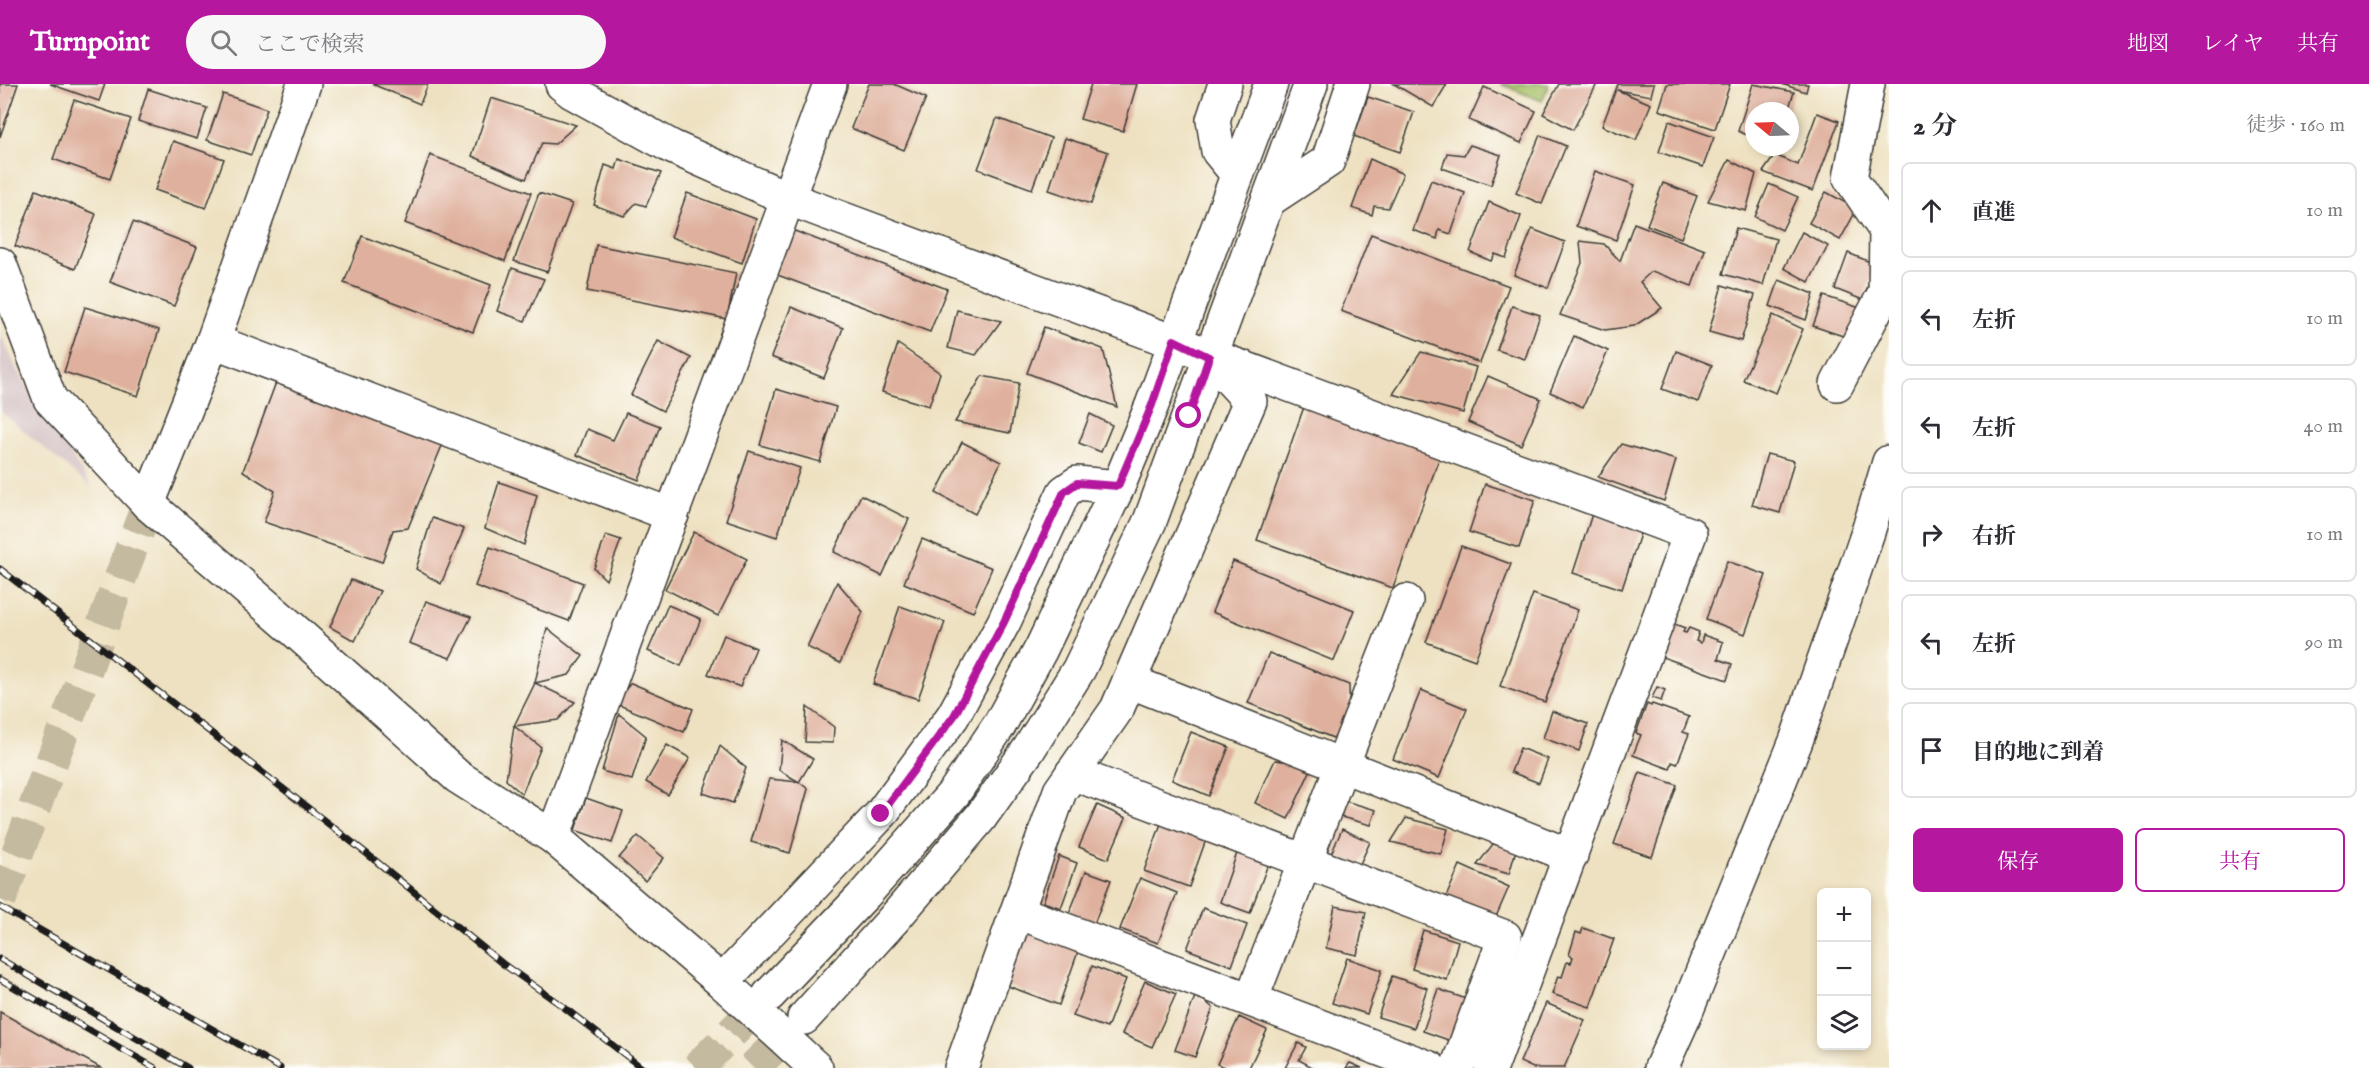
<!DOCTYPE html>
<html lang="ja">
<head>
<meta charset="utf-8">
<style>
	:root { --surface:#fff; --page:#f7f7f7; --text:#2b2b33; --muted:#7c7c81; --line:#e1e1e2; --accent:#b5179e }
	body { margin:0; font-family:"IM FELL English","Noto Serif JP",serif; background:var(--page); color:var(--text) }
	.controls { position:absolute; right:18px; bottom:18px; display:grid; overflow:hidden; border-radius:9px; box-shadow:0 3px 9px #0003 }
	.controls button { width:54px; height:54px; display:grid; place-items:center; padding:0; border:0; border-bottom:2px solid var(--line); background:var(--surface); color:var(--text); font:30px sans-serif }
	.compass { position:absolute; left:1745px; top:18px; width:54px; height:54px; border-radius:50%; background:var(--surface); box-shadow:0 3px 9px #0003; rotate:289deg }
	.stop { position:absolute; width:18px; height:18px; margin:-14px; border:4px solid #b5179e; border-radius:50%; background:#fff }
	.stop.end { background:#b5179e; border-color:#fff; box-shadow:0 2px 6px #0008 }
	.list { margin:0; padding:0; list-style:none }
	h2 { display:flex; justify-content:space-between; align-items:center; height:78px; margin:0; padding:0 24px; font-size:26px }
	h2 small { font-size:20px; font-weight:400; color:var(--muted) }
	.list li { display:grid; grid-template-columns:39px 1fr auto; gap:18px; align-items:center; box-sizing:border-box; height:96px; margin:0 12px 12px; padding:0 12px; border:2px solid var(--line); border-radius:9px }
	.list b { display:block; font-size:22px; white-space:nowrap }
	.list em { font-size:20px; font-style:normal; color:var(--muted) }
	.actions { display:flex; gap:12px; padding:18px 24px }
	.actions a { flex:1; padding:14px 0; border:2px solid var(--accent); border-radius:9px; text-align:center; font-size:21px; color:var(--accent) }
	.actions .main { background:var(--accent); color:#fff }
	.icon { flex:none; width:33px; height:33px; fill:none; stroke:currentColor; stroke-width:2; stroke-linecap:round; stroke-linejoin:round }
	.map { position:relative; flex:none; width:1889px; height:984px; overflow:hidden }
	header { display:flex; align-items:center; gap:36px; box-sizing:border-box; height:84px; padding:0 30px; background:var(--accent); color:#fff }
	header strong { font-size:28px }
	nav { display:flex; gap:33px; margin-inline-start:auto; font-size:21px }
	.search { width:420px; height:54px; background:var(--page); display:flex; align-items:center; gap:15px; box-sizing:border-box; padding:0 21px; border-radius:33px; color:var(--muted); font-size:22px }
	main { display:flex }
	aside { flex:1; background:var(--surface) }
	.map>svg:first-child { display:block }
	.industrial { fill:#d2bec1 }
	.green { fill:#a6c067; stroke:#616e42; stroke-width:1.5 }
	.building { fill:#dfb09d }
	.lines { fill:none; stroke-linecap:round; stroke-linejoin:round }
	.minor-tunnel { stroke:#c4baa0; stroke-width:33; stroke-dasharray:33 16; stroke-linecap:butt }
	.minor-casing { stroke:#3c3a35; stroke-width:36 }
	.minor { stroke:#fff; stroke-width:33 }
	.rail-casing { stroke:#1c1c1c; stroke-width:7 }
	.rail { stroke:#fdfcf7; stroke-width:4.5; stroke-dasharray:14; stroke-linecap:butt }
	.route { stroke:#b5179e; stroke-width:8 }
</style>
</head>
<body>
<header>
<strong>Turnpoint</strong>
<div class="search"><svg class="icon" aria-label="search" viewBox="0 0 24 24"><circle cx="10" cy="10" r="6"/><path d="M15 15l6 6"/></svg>ここで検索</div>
<nav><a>地図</a><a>レイヤ</a><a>共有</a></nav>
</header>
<main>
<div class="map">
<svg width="1889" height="984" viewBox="0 0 1889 984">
	<rect width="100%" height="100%" fill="#fdfcf7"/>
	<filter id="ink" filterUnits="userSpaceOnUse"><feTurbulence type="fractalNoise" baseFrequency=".0167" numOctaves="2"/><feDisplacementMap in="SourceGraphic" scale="12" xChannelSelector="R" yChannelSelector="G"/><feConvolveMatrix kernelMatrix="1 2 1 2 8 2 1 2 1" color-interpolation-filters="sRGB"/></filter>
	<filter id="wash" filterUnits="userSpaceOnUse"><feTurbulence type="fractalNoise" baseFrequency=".008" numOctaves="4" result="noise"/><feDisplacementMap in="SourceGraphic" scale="24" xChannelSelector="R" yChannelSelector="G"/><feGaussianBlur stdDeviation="1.35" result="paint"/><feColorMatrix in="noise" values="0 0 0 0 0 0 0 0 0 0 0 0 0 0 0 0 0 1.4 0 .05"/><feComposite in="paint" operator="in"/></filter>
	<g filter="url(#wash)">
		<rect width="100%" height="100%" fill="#eee1c1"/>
		<!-- industrial -->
		<polygon class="industrial" points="0,248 16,284 92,404 0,327"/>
		<!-- green -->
		<polygon class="green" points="1500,0 1549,0 1542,17"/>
		<g id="blocks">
			<!-- building -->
			<g class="building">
				<polygon points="0,0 18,0 0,53"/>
				<polygon points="50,0 105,0 99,17"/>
				<polygon points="372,0 428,0 420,20"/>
				<polygon points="869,0 894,0 926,14 904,66 851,44"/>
				<polygon points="1091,0 1137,0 1123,47 1080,35"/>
				<polygon points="1394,0 1447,0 1433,23"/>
				<polygon points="1559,0 1597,0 1573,46 1543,30"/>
				<polygon points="1618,0 1654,0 1651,12 1617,6 1651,20 1636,56 1602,42"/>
				<polygon points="1667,0 1730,0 1715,45 1659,26"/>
				<polygon points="1753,0 1794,8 1788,27 1754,27 1754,54 1738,47"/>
				<polygon points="1782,0 1808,0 1806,8"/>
				<polygon points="1484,3 1536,27 1521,59 1469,36"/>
				<polygon points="148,5 207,24 197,55 138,37"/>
				<polygon points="223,10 267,25 251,71 207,56"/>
				<polygon points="1368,13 1414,28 1400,68 1354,52"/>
				<polygon points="491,14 576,41 555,60 542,59 526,95 472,72"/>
				<polygon points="74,16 131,35 110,95 53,75"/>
				<polygon points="1817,29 1839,37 1813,107 1763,88 1775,71 1798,81"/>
				<polygon points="997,34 1051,54 1032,105 978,85"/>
				<polygon points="1669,37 1714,53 1703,83 1659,68"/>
				<polygon points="1540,51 1566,62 1542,120 1516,109"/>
				<polygon points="1065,54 1108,68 1091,120 1049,106"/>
				<polygon points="173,57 224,75 206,124 155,106"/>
				<polygon points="1470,61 1501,71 1491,101 1442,84 1447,69 1464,71"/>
				<polygon points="430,71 531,109 505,177 405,139"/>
				<polygon points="619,75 661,89 646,122 636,119 624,132 594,121 605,81 616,85"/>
				<polygon points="1370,75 1403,90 1388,124 1374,122 1372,131 1352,124"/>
				<polygon points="1729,76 1756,90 1746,127 1708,117"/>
				<polygon points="1595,87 1635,101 1616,156 1576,142"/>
				<polygon points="1431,96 1465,109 1451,150 1439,146 1437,155 1413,146"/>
				<polygon points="1663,99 1697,112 1681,154 1647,141"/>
				<polygon points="1769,100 1798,113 1782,146 1755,133"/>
				<polygon points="36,106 96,130 75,185 15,162"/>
				<polygon points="1826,108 1857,125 1840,156 1809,139"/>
				<polygon points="539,109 572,120 547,188 514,177"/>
				<polygon points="687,109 756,135 742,179 671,153"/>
				<polygon points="1489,118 1521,132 1506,174 1495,170 1491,177 1470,168"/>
				<polygon points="133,138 197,163 174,222 110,198"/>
				<polygon points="1634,139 1705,166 1692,202 1652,187 1640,198 1662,224 1634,242 1605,246 1560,231 1582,179 1580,157 1604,160 1620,177"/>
				<polygon points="1736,144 1776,155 1763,201 1723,190"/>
				<polygon points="1532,145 1565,158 1548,204 1514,191"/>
				<polygon points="792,146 947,205 930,248 775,190"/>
				<polygon points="1802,148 1828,162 1809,198 1784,184"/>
				<polygon points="1371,150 1509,202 1480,279 1341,227"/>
				<polygon points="362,152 491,201 473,248 344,199"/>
				<polygon points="596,161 736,189 727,235 587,207"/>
				<polygon points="1848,169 1875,180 1863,216 1835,205"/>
				<polygon points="512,184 544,195 525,237 497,227"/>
				<polygon points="1779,196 1814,210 1806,236 1770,222"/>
				<polygon points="1722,201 1755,211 1741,257 1709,248"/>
				<polygon points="1824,212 1860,224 1849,254 1813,242"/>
				<polygon points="1512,222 1540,231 1525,275 1497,266"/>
				<polygon points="85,223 159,246 138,312 64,288"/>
				<polygon points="791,223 843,244 824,294 771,273"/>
				<polygon points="957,226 1001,237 976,271 948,264"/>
				<polygon points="1773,231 1803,245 1776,309 1743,296"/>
				<polygon points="1044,243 1103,265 1117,323 1027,289"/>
				<polygon points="1574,252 1608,267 1583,323 1550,308"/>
				<polygon points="658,257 691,274 663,327 631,311"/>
				<polygon points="898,260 940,289 929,322 882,308"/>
				<polygon points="1676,267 1712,281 1698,318 1662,305"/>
				<polygon points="1421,268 1476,283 1463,329 1393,310"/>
				<polygon points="982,292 1019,299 1010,349 955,338"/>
				<polygon points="1488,292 1541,315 1521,361 1468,338"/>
				<polygon points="278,293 446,352 408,444 393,446 382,478 264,438 275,407 243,387"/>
				<polygon points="776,305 836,323 820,378 760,361"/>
				<polygon points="1305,320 1441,369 1393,504 1257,456"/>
				<polygon points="626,329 660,342 639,396 577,371 587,345 613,356"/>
				<polygon points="1090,330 1112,341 1101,368 1079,359"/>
				<polygon points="962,358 1001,378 975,430 936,409"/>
				<polygon points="1621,360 1676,376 1664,417 1598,393"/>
				<polygon points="749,367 800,384 777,453 726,436"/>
				<polygon points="1767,370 1794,377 1780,429 1752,421"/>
				<polygon points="499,398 537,411 524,461 485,444"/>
				<polygon points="1485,400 1535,416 1519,464 1469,448"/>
				<polygon points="861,411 909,435 882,492 834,468"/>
				<polygon points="1592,430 1641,447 1622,505 1573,489"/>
				<polygon points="432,434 464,445 441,500 416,485"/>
				<polygon points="694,448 747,475 718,532 665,505"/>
				<polygon points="606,451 621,456 606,496 594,484"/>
				<polygon points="922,455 992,484 973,528 904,499"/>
				<polygon points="1461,462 1511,480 1475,576 1426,558"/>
				<polygon points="490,463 583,499 569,537 475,502"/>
				<polygon points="1233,477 1354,526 1334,577 1212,528"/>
				<polygon points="1727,477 1766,491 1745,550 1706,535"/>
				<polygon points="351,496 380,507 355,557 330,543"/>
				<polygon points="837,498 863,528 840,579 807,563"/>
				<polygon points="1533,510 1578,526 1545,618 1500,602"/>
				<polygon points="426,517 471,533 450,574 409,559"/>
				<polygon points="668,521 701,535 681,582 648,567"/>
				<polygon points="900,522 945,538 918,615 873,600"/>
				<polygon points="1669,538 1685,544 1683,548 1686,549 1689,544 1699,548 1696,557 1701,559 1703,551 1723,558 1718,575 1732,580 1727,596 1654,570"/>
				<polygon points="547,544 583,572 569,591 535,599 575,618 558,636 514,642 541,663 522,710 506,696 514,642 535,599"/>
				<polygon points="724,551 756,564 740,603 708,590"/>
				<polygon points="1269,569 1349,601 1350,661 1248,619"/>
				<polygon points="631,599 693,625 684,648 614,619"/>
				<polygon points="1657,603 1665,606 1661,617 1652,614"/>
				<polygon points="1421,606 1467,625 1439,694 1393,675"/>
				<polygon points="1647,620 1651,622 1652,620 1689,633 1683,648 1689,650 1677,680 1672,678 1670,685 1633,671 1641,651 1636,649"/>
				<polygon points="807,623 834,643 833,659 805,658"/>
				<polygon points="1552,627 1588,640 1579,667 1543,654"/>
				<polygon points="619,630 646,652 632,696 602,687"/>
				<polygon points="1191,648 1229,663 1209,712 1172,696"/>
				<polygon points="782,656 813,675 799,698 808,705 790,769 751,758 769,695 799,698 779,686"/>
				<polygon points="667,661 690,674 668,711 646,698"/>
				<polygon points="720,662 746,684 733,719 703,709"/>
				<polygon points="1520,664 1548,675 1539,699 1511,688"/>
				<polygon points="1275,676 1313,681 1288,735 1255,719"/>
				<polygon points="1640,688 1677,701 1652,773 1614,760"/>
				<polygon points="586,714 623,727 612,759 575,746"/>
				<polygon points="1345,717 1376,726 1371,741 1341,733"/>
				<polygon points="1097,721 1126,734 1108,775 1079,763"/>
				<polygon points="1163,734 1208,750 1189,803 1144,787"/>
				<polygon points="1406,734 1448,745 1441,770 1391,758"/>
				<polygon points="1342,745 1370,758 1359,782 1331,770"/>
				<polygon points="638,752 664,774 645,797 619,774"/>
				<polygon points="1493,760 1516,766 1509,790 1477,781"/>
				<polygon points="1237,769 1268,780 1250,829 1220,818"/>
				<polygon points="1059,772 1077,779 1061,824 1043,818"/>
				<polygon points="1460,781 1509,803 1495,835 1446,813"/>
				<polygon points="1086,787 1111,796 1094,840 1069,830"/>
				<polygon points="1140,794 1177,809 1158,859 1120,845"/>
				<polygon points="1335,822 1366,828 1357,871 1326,864"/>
				<polygon points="1203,824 1247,841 1232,882 1187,865"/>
				<polygon points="1583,844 1614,855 1590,923 1552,910 1558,892 1562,893 1567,878 1571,879 1573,873 1569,871 1576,848 1581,850"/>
				<polygon points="1028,846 1079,865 1059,921 1008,902"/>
				<polygon points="1423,846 1458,857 1447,896 1412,885"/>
				<polygon points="1347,874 1382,886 1367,930 1332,919"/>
				<polygon points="1092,882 1126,895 1107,944 1073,932"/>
				<polygon points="1392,892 1427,904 1414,944 1378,933"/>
				<polygon points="1145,897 1176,910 1152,963 1122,950"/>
				<polygon points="1438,905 1466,915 1451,957 1423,947"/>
				<polygon points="1196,910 1213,924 1195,973 1175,966"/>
				<polygon points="1546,919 1585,936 1564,984 1533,984 1520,978"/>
				<polygon points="0,928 101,984 0,984"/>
				<polygon points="1239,933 1267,946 1249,984 1226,984 1217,980"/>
				<polygon points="1298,959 1306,963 1299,976 1314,984 1285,984"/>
				<polygon points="1350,979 1362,984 1346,984"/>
			</g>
		</g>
	</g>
	<g filter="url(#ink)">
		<use href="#blocks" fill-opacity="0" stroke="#3c3a35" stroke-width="1.5"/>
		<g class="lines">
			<!-- minor-tunnel -->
			<g class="minor-tunnel">
				<polyline points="0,816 148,420"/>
				<polyline points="697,984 769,911"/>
				<polyline points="753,984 803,935"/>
			</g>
			<!-- minor casing -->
			<g class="minor-casing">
				<g id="minor">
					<polyline points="562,0 572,8 672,63 787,114 1690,450 1491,984"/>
					<polyline points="1225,0 1213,36 1218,67 1237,90"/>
					<polyline points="1269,116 1328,77 1353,0"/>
					<polyline points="0,180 50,315 148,420 292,544 458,693 553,753 722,898 816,984"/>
					<polyline points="213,257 672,431"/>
					<polyline points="1837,300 1885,208 1886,147 1850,94 1868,0"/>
					<polyline points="148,420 213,257 304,0"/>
					<polyline points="1129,597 1571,772"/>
					<polyline points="1072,689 1505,853 1457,984"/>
					<polyline points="553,753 830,0"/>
					<polyline points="1018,828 1430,984"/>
					<polyline points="722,898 881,730 953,632 1004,538 1064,408 1077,399 1118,403"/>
					<polyline points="769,911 865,810 954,709 1000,640 1041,565 1118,403 1152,321 1271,0"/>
					<polyline points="1251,916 1406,517"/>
					<polyline points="804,934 892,837 980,734 1029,665 1079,585 1150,437 1311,0"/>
					<polyline points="961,984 1060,707 1117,625 1250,317 1213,277"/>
					<polyline points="1661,984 1684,933 1796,657 1868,448 1889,378"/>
				</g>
			</g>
			<!-- minor -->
			<use href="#minor" class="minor"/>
			<!-- rail casing -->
			<g class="rail-casing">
				<g id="rail">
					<polyline points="0,485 366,769 503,880 561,921 642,984"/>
					<polyline points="0,823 280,984"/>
					<polyline points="0,875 188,984"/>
					<polyline points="0,895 155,984"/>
				</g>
			</g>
			<!-- rail -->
			<use href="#rail" class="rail"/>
		</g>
	</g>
	<g class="lines" filter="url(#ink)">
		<!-- route -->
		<polyline class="route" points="881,730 954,632 1004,538 1064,408 1077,399 1118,402 1152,321 1174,256 1209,273 1189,332"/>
	</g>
</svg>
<div class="controls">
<button>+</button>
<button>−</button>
<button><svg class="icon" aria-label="layers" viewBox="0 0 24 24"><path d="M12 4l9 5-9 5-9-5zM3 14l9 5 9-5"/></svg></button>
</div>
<svg class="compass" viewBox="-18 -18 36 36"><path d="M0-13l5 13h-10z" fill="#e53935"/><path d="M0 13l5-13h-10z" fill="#7c7c81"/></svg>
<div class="stop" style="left:1189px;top:332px"></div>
<div class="stop end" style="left:881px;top:730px"></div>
</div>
<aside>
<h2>2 分<small>徒歩 · 160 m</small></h2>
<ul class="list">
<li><svg class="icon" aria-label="ahead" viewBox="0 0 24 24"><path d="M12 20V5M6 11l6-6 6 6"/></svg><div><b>直進</b></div><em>10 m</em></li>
<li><svg class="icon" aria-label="left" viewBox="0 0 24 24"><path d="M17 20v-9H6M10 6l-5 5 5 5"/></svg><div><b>左折</b></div><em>10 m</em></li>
<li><svg class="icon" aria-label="left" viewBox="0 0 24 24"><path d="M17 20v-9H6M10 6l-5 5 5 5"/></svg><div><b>左折</b></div><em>40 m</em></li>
<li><svg class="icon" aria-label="right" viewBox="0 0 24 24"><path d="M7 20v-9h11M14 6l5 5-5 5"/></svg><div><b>右折</b></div><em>10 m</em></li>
<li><svg class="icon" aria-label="left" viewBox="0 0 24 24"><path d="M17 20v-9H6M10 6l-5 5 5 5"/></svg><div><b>左折</b></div><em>90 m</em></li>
<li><svg class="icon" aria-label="arrive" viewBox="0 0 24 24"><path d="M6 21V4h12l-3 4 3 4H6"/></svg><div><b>目的地に到着</b></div></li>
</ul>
<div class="actions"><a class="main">保存</a><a>共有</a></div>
</aside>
</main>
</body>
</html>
